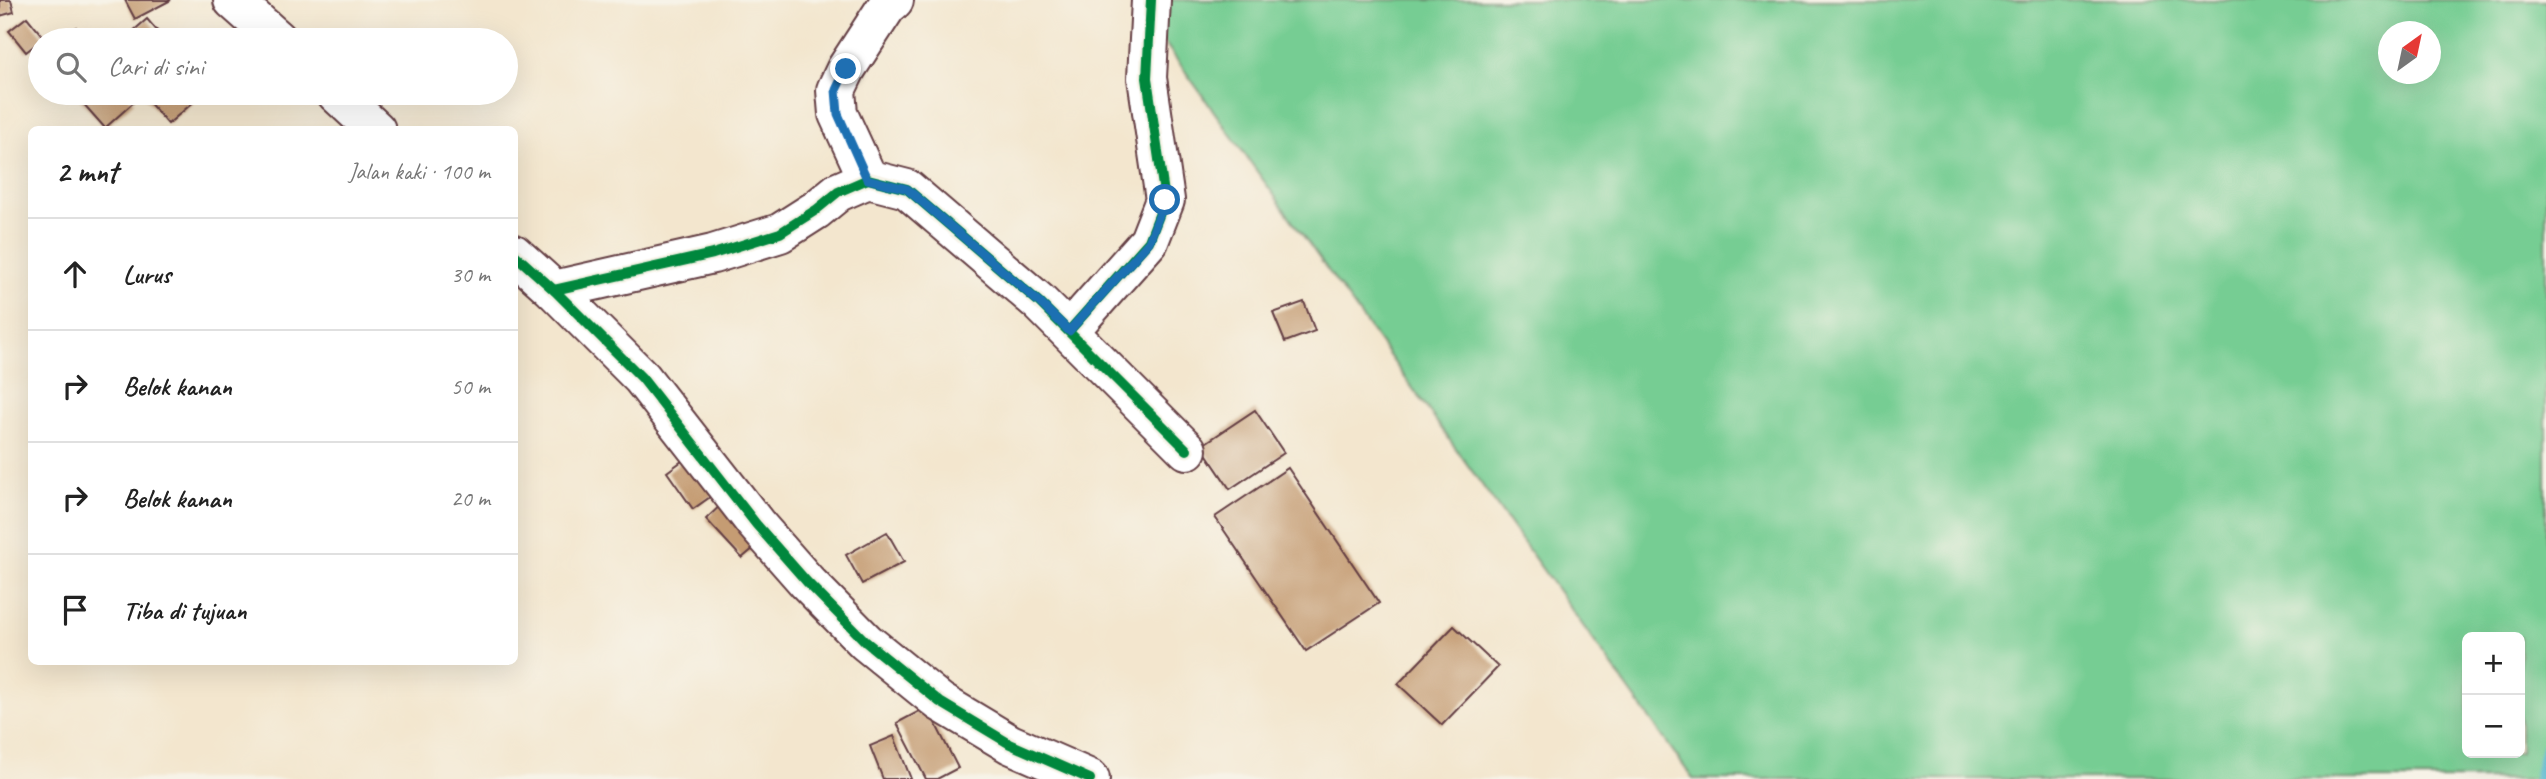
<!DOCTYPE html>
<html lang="id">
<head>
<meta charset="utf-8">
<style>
	:root { --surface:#fff; --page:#f2f2f2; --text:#222; --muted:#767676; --line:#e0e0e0 }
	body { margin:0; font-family:Caveat,sans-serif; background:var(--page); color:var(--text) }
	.controls { position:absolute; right:21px; bottom:21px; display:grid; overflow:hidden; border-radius:10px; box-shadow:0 7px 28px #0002 }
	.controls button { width:63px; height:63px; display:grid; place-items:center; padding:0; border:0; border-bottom:2px solid var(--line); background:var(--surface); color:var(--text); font:35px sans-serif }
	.compass { position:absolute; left:2378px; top:21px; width:63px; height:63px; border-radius:50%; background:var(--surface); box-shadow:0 7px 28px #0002; rotate:33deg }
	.stop { position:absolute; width:21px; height:21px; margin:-16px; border:5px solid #1f6fb2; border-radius:50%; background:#fff }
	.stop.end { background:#1f6fb2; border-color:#fff; box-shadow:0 2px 7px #0008 }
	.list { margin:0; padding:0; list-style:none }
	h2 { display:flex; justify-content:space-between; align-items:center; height:91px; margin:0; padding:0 28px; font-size:30px }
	h2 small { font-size:23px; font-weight:400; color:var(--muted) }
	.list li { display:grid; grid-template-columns:46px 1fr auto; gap:21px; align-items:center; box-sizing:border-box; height:112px; padding:0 28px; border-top:2px solid var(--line) }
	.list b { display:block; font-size:26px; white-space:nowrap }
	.list em { font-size:23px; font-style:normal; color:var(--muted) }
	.icon { flex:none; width:38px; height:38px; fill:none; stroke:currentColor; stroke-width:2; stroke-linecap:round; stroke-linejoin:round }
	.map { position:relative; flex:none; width:2546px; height:779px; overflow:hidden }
	.search { position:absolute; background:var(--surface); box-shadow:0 7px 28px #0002; left:28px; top:28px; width:490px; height:77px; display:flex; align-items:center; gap:18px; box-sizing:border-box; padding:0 24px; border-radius:38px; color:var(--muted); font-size:26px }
	.panel { position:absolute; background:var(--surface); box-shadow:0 7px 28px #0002; left:28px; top:126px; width:490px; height:539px; border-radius:10px }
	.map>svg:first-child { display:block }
	.green { fill:#76cd93; stroke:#60765f; stroke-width:2; fill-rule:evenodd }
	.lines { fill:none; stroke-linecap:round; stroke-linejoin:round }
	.stream { stroke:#4fb4ce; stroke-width:10 }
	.building { fill:#c59c73 }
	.minor-casing { stroke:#633d43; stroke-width:42 }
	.minor { stroke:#fff; stroke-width:38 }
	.cycleway-casing { stroke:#f7f3e8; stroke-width:15 }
	.cycleway { stroke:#00873e; stroke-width:10 }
	.route { stroke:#1f6fb2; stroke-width:9 }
</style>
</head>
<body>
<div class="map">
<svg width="2546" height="779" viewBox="0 0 2546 779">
	<rect width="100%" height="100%" fill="#f7f3e8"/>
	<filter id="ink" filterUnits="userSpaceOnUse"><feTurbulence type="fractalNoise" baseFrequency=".0143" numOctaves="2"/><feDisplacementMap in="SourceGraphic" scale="14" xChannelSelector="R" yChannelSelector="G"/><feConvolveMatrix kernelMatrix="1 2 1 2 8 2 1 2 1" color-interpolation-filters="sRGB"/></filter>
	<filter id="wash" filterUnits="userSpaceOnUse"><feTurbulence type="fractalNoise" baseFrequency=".00686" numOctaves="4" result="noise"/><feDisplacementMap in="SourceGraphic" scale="28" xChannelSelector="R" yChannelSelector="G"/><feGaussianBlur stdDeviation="1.57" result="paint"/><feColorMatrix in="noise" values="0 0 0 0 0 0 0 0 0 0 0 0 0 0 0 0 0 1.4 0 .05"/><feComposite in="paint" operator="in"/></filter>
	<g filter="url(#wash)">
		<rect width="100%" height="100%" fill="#f3e6ce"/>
		<!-- green -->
		<path class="green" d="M1134,0H2546V779H1693ZM2388,32H2430V74H2388ZM2467,637H2520V753H2467Z"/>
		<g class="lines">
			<!-- stream -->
			<polyline class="stream" points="2538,779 2546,747"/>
		</g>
		<g id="blocks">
			<!-- building -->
			<g class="building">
				<polygon points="0,0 11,0 14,12 0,16"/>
				<polygon points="125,0 171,0 135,19"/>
				<polygon points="27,17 44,38 26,52 9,31"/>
				<polygon points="147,19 165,40 123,40"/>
				<polygon points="76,27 85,40 53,40"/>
				<polygon points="74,93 125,93 134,102 105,128"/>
				<polygon points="141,93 204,93 168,124"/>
				<polygon points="1304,302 1315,331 1285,342 1273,313"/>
				<polygon points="1255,410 1284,453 1230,489 1201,446"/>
				<polygon points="693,453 720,490 693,509 667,472"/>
				<polygon points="1288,468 1379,603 1306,651 1215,517"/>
				<polygon points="724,502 761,542 742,558 706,519"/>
				<polygon points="887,532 904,562 862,584 846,555"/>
				<polygon points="1454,626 1498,667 1442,725 1398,684"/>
				<polygon points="927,707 958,768 937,779 926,779 897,723"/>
				<polygon points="894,736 911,779 883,779 870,746"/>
			</g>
		</g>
	</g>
	<g filter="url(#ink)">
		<use href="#blocks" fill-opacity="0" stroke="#633d43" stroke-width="2"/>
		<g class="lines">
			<!-- minor casing -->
			<g class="minor-casing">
				<g id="minor">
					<polyline points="233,0 278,40"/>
					<polyline points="336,93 376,130"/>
					<polyline points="868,179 838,114 836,90 846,69 887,6 894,0"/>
					<polyline points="514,254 554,290 642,378 756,524 807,582 866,642 940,702 1010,744 1090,779"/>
					<polyline points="554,290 713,254 780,233 816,210 838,192 868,179 907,189 1039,302 1187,450"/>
					<polyline points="1069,331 1149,241 1165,200 1147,78 1151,0"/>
				</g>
			</g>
			<!-- minor -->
			<use href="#minor" class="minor"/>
			<!-- cycleway casing -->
			<g class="cycleway-casing">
				<g id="cycleway">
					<polyline points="514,254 554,290 642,378 756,524 807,582 866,642 940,702 1010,744 1090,779"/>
					<polyline points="554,290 713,254 780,233 816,210 838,192 868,179 907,189 1039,302 1187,450"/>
					<polyline points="1069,331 1149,241 1165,200 1147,78 1151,0"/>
				</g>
			</g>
			<!-- cycleway -->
			<use href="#cycleway" class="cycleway"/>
		</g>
	</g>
	<g class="lines" filter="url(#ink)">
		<!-- route -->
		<polyline class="route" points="846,69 836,90 838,114 867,179 907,189 1039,302 1069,331 1149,242 1165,200"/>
	</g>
</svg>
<div class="controls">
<button>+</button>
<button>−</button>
</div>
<svg class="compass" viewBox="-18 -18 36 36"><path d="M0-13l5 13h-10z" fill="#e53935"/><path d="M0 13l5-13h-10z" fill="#767676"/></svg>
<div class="stop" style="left:1165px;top:200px"></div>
<div class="stop end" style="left:846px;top:69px"></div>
<div class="search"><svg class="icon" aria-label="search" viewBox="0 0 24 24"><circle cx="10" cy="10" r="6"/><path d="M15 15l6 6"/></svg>Cari di sini</div>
<section class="panel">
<h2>2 mnt<small>Jalan kaki · 100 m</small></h2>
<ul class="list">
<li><svg class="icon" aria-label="ahead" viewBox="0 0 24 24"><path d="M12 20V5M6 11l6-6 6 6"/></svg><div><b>Lurus</b></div><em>30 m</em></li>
<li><svg class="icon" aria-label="right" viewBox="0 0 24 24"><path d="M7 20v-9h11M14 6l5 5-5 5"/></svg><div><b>Belok kanan</b></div><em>50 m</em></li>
<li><svg class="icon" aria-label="right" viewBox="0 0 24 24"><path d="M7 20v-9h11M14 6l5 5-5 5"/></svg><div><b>Belok kanan</b></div><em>20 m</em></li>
<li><svg class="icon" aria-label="arrive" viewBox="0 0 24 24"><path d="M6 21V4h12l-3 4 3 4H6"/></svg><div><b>Tiba di tujuan</b></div></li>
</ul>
</section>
</div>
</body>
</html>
